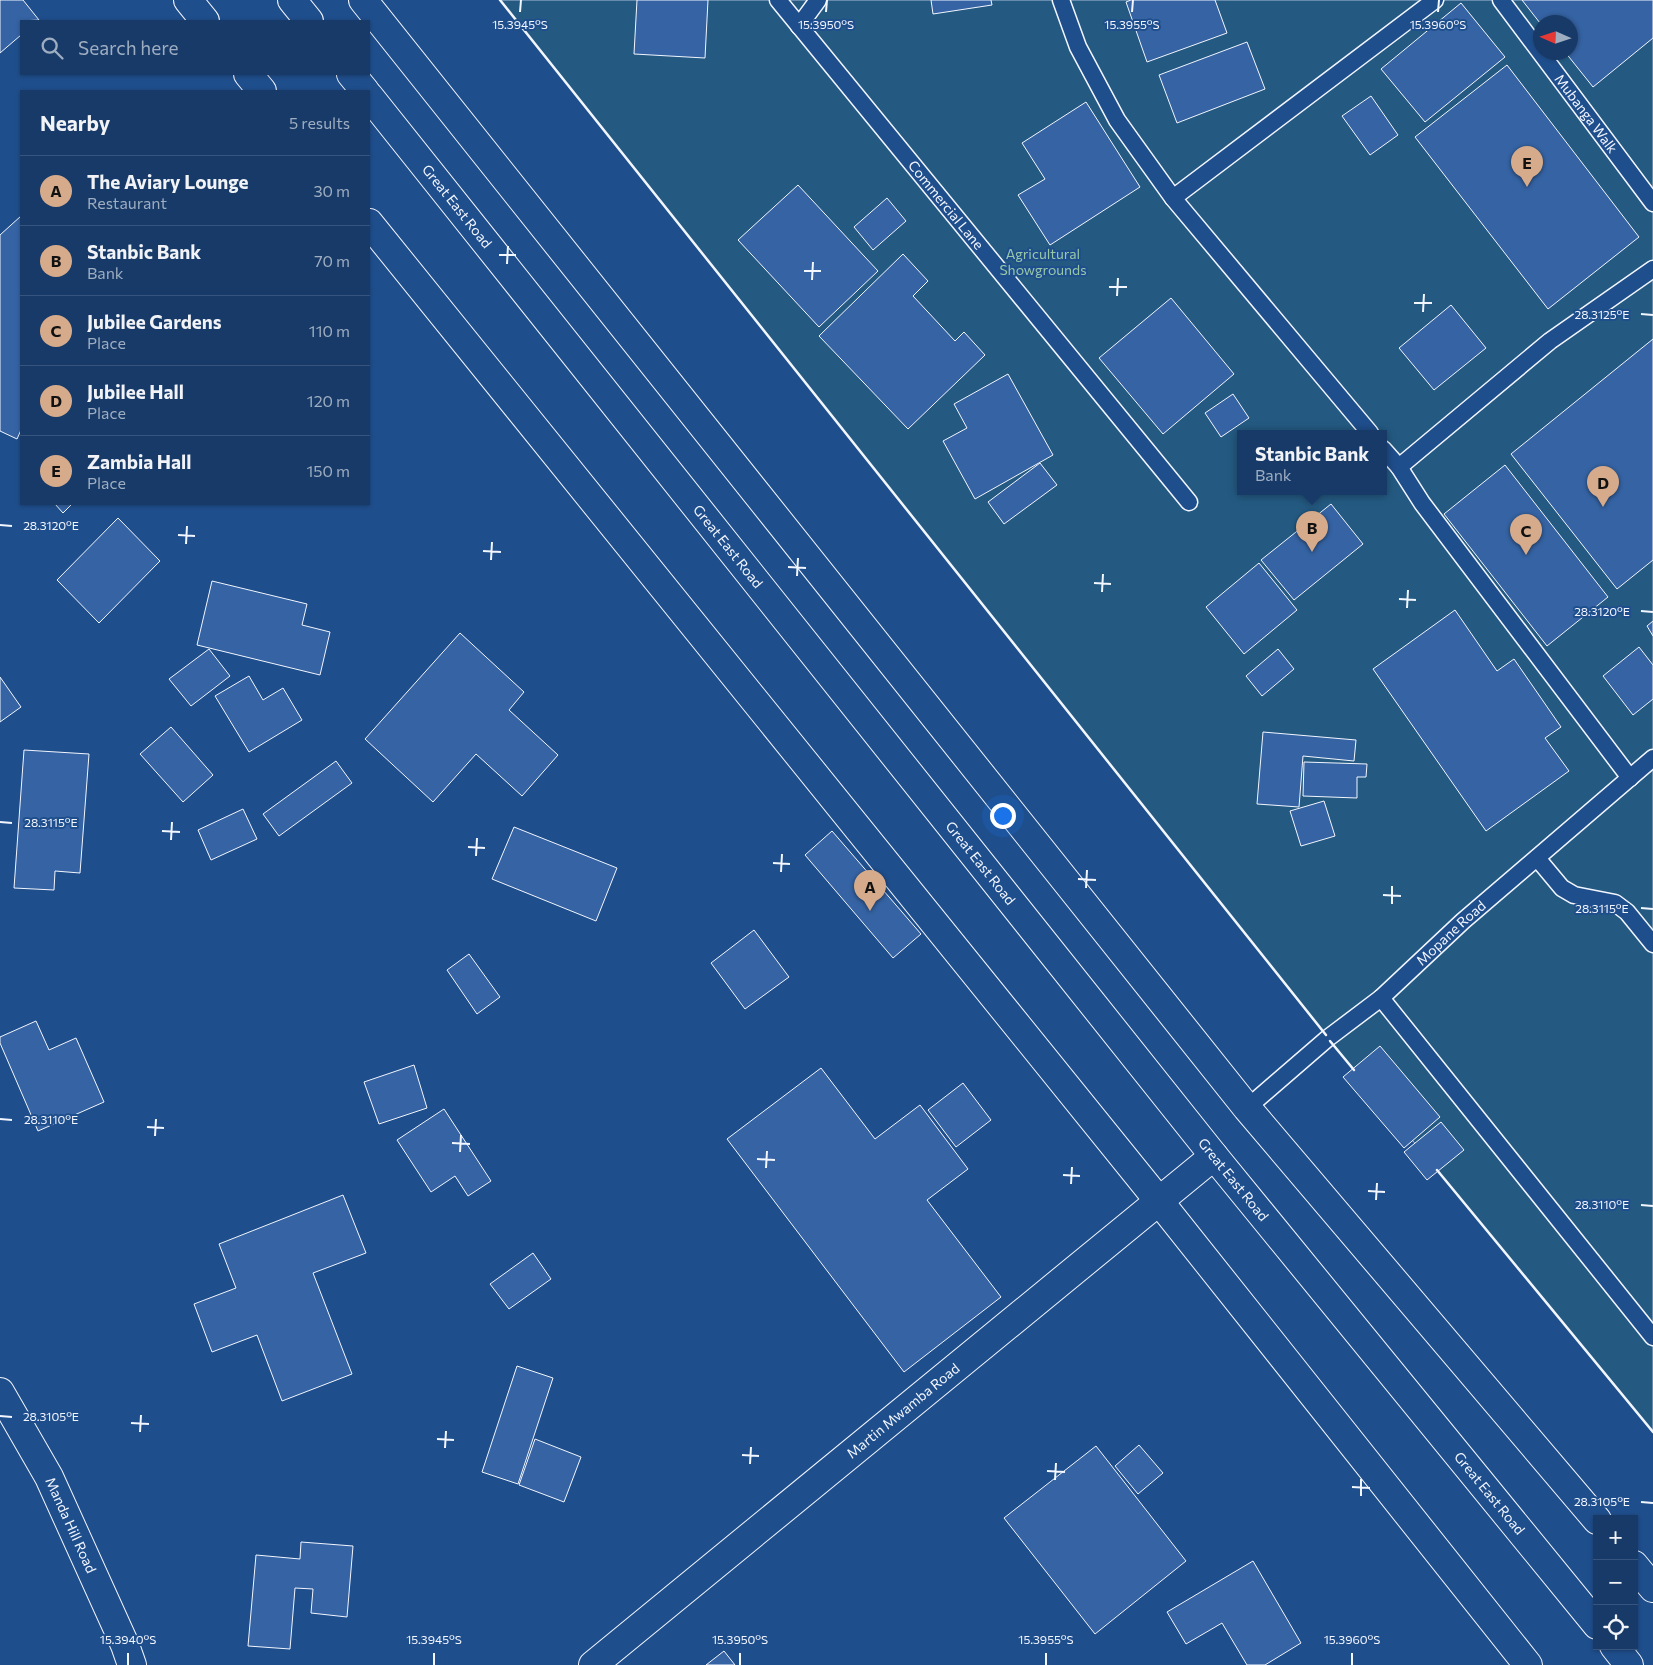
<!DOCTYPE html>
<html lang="en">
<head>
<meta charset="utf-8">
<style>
	:root { --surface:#173a69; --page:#244571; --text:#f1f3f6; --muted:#9eadc0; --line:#36547d; --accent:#d6ab8b }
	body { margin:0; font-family:Commissioner,sans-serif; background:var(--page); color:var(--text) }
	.controls { position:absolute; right:15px; bottom:15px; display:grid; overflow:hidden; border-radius:0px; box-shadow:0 1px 4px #0004 }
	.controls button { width:45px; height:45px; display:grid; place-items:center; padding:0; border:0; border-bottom:1px solid var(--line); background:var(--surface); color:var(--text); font:25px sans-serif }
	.compass { position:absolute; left:1533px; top:15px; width:45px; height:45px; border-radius:50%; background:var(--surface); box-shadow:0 1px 4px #0004; rotate:273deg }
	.you { position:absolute; left:1002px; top:815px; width:18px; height:18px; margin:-12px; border:4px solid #fff; border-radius:50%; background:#1a73e8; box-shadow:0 0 0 8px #1a73e833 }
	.badge { display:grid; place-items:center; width:32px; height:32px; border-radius:50%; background:var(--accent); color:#111; font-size:16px; font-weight:700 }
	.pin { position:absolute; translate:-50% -41px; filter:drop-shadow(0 1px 2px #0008) }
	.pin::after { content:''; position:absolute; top:26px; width:18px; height:15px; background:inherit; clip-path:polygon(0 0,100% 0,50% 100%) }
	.popup { position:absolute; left:1237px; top:430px; width:150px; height:65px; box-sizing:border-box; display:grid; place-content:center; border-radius:0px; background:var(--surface); filter:drop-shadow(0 1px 4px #0005); font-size:16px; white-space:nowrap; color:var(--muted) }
	.popup b { font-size:19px; color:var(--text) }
	.popup::after { content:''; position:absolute; left:50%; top:100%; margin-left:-10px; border:10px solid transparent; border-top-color:var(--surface) }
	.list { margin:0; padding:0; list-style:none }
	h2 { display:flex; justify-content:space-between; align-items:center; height:65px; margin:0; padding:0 20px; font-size:21px }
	h2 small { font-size:16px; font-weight:400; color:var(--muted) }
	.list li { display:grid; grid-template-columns:32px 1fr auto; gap:15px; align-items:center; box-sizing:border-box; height:70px; padding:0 20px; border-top:1px solid var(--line) }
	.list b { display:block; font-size:19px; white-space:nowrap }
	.list p { margin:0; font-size:16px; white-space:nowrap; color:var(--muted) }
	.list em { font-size:16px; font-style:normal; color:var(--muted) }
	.icon { flex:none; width:28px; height:28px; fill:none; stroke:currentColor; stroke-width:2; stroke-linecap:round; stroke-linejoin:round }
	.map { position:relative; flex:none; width:1653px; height:1665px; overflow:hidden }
	.search { position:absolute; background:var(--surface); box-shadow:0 1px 4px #0004; left:20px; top:20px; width:350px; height:55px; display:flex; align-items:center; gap:12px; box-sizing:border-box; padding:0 18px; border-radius:0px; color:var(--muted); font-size:19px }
	.panel { position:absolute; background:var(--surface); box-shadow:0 1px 4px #0004; left:20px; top:90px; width:350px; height:415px; border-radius:0px }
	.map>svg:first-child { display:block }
	.green { fill:#245a82; stroke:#a8bbd7; fill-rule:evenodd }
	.building { fill:#3563a3; stroke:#f2f6ff }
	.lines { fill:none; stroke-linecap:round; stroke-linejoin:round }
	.lane-casing { stroke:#f2f6ff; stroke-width:19 }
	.street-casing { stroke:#f2f6ff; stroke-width:30 }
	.primary-casing { stroke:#f2f6ff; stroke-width:30 }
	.lane { stroke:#1f4e8c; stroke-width:16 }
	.street { stroke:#1f4e8c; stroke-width:28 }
	.primary { stroke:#1f4e8c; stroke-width:28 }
	.wall { stroke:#f2f6ff; stroke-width:2.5 }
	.ticks { fill:none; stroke:#f2f6ff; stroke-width:2 }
	.labels { text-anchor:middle; stroke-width:4; stroke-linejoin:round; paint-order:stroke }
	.street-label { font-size:14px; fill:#f2f6ff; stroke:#1f4e8c }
	.park-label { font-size:14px; fill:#97c8a6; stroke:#1f4e8c }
	.ticks-label { font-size:12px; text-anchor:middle; fill:#f2f6ff; stroke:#1f4e8c; stroke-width:4; stroke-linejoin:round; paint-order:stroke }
</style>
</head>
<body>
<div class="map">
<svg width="1653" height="1665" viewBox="0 0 1653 1665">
	<rect width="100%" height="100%" fill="#1f4e8c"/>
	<!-- green -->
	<path class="green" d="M500,0H1653V1432L1328,1038ZM1540,22H1570V52H1540ZM1241,433H1383V491H1241Z"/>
	<!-- building -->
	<g class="building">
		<polygon points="0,0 23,0 39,20 21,21 21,35 0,53"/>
		<polygon points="637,0 708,0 705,58 634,54"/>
		<polygon points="931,0 991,0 992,5 933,14"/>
		<polygon points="1131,0 1215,0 1227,33 1147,62 1126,2"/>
		<polygon points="1522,0 1653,0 1653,38 1593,87 1565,52 1570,52 1570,22 1540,23"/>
		<polygon points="1461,3 1505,57 1425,122 1381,69"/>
		<polygon points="1247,42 1265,89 1177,123 1159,75"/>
		<polygon points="1507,65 1639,237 1548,309 1415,137"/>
		<polygon points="1371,96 1398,135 1370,155 1342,116"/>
		<polygon points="1086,102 1140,187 1050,245 1018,195 1045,179 1022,143"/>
		<polygon points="798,185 878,271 819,327 738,240"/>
		<polygon points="887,198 906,221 873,250 854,227"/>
		<polygon points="21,216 21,430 17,439 0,431 0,235"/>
		<polygon points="903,254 928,281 913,296 955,341 964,332 985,355 908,429 819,336"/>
		<polygon points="1171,298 1234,374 1163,434 1099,358"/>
		<polygon points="1451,305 1486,348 1434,390 1399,348"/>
		<polygon points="1653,339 1653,560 1617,589 1511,454"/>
		<polygon points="1008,374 1053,455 975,499 943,441 967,428 954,404"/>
		<polygon points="1233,394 1249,418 1221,437 1205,413"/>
		<polygon points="1040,463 1057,485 1004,524 988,502"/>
		<polygon points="1505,465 1608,597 1547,646 1444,514"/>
		<polygon points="55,504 72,504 63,513"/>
		<polygon points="1331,504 1363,544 1294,600 1261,560"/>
		<polygon points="118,518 160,561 99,623 57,580"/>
		<polygon points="1259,563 1297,610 1244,654 1206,607"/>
		<polygon points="212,581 307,604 302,625 330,632 320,675 197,645"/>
		<polygon points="1455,610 1497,671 1514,659 1561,727 1545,738 1569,771 1486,831 1373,669"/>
		<polygon points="1653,621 1653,636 1647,626"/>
		<polygon points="460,633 524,692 509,710 558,755 522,796 476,754 433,802 365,739"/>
		<polygon points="1639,647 1653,665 1653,699 1633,715 1603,676"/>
		<polygon points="209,649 230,676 191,706 169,679"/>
		<polygon points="1278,649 1294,669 1262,696 1246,676"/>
		<polygon points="249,676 263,700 283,688 302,720 249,752 215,696"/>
		<polygon points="0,677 21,707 0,722"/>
		<polygon points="171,727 213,775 183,802 140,754"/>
		<polygon points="1263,732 1356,740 1354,761 1303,756 1299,807 1257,804"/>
		<polygon points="24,750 89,754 80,873 55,871 54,890 14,888"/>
		<polygon points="336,761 352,783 279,836 263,814"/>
		<polygon points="1304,762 1367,764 1366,777 1357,777 1357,798 1303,796"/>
		<polygon points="1324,801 1335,836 1301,846 1290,811"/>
		<polygon points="243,809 257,839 211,860 198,830"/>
		<polygon points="514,827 617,868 596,921 492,879"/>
		<polygon points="832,831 921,934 893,958 805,855"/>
		<polygon points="754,930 789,977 745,1009 711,963"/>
		<polygon points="469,954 500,997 477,1014 447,970"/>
		<polygon points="36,1021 49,1050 76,1038 104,1102 38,1131 0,1043 0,1037"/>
		<polygon points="1380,1046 1440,1117 1404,1148 1343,1077"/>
		<polygon points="414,1065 427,1108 379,1124 364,1082"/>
		<polygon points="821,1068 875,1139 920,1105 968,1169 927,1200 1001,1297 904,1372 727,1139"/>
		<polygon points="963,1083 991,1120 956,1147 928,1110"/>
		<polygon points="444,1109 491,1181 468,1196 455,1176 431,1192 397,1140"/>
		<polygon points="1441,1122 1464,1150 1427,1180 1404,1152"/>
		<polygon points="343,1195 366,1253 313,1273 352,1374 282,1401 257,1335 212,1352 194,1304 236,1288 219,1244"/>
		<polygon points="533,1253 551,1279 509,1309 490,1284"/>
		<polygon points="517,1366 553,1378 518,1484 482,1472"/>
		<polygon points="535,1439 581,1457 564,1502 519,1485"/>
		<polygon points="1139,1445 1163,1473 1138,1494 1115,1466"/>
		<polygon points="1096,1446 1186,1561 1095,1634 1004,1518"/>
		<polygon points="301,1542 353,1546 347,1617 311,1613 313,1589 295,1588 290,1649 248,1646 256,1555 300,1559"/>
		<polygon points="1253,1561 1301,1643 1265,1665 1247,1665 1222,1623 1186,1644 1167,1612"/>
		<polygon points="724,1651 735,1665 706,1665"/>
	</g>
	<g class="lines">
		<!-- lane casing -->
		<g class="lane-casing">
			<g id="lane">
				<path id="s1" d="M778,0L1189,502"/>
				<polyline points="1061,0 1078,47 1117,120 1173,198 1370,433"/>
				<path id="s2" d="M1501,0L1653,203"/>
				<polyline points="799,26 818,0"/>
				<polyline points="1173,198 1435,0"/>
				<polyline points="1383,449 1399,467 1422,503 1630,778"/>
				<polyline points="1399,467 1550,341 1653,269"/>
				<polyline points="1537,858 1562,888 1574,895 1615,903 1627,912 1653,944"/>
				<polyline points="1381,998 1653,1337"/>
				<path id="s3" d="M1247,1108L1328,1038L1381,998L1463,921L1653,758"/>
			</g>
		</g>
		<!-- street casing -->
		<g class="street-casing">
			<g id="street">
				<polyline points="188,0 205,21"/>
				<polyline points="248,74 262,91"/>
				<polyline points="369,223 1159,1201 1528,1665"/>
				<path id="s4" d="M0,1392L49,1477L125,1645L132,1665"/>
				<path id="s5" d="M593,1665L1214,1156"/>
			</g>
		</g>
		<!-- primary casing -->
		<g class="primary-casing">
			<g id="primary">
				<polyline points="292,0 309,21"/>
				<polyline points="363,0 1247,1108 1597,1520"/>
				<polyline points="351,74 365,91"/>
				<path id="s6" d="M369,96L1214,1156L1597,1625"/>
				<polyline points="1634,1565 1653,1588"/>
				<polyline points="1614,1646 1629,1665"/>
			</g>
		</g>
		<!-- lane -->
		<use href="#lane" class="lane"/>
		<!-- street -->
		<use href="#street" class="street"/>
		<!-- primary -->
		<use href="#primary" class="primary"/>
		<!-- wall -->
		<g class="wall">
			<polyline points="500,0 1326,1035"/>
			<polyline points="1330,1041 1354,1070"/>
			<polyline points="1437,1170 1653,1432"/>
		</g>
	</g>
	<!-- ticks -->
	<path class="ticks" d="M520,12L521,0M826,12L827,0M1132,12L1133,0M1438,12L1439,0M499,255H516M507,264L508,246M804,271H821M812,280L813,262M1109,287H1127M1117,296L1118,278M1414,303H1432M1423,312L1424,294M1641,314L1653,315M0,525L12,526M178,535L195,536M186,544L187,526M483,551L501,552M491,560L492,542M788,567L806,568M797,576L798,558M1094,583L1111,584M1102,592L1103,574M1399,599L1416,600M1407,608L1408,590M1641,611L1653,612M0,822L12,823M162,831L180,832M171,840L172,822M468,847L485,848M476,856L477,838M773,863L790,864M781,872L782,854M1078,879L1096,880M1086,888L1087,870M1383,895L1401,896M1392,904V886M1641,908L1653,909M0,1119L12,1120M147,1127L164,1128M155,1136L156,1119M452,1143L470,1144M460,1152L461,1135M757,1159L775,1160M766,1168L767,1151M1063,1175L1080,1176M1071,1184L1072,1167M1368,1191L1385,1192M1376,1200L1377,1183M1641,1205L1653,1206M0,1416L12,1417M131,1423L149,1424M140,1432L141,1415M437,1439L454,1440M445,1448L446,1431M742,1455L759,1456M750,1464L751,1447M1047,1471L1065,1472M1055,1480L1056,1463M1352,1487L1370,1488M1361,1496V1479M1641,1502L1653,1503M128,1665V1653M434,1665V1653M740,1665V1653M1046,1665V1653M1352,1665V1653"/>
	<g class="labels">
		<!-- street labels -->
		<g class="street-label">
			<text dy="5" stroke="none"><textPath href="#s2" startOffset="142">Mubanga Walk</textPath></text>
			<text dy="5" stroke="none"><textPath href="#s1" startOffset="265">Commercial Lane</textPath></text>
			<text dy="5" stroke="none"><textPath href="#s6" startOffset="141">Great East Road</textPath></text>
			<text dy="5" stroke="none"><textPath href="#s6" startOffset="576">Great East Road</textPath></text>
			<text dy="5" stroke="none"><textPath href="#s6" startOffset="981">Great East Road</textPath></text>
			<text dy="5" stroke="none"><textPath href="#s3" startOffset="269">Mopane Road</textPath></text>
			<text dy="5" stroke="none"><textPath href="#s6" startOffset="1386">Great East Road</textPath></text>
			<text dy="5" stroke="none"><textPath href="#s5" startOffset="401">Martin Mwamba Road</textPath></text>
			<text dy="5" stroke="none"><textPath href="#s6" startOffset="1791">Great East Road</textPath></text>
			<text dy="5" stroke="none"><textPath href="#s4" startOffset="151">Manda Hill Road</textPath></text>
		</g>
		<!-- park labels -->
		<g class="park-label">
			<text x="1043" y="259">Agricultural<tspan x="1043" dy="16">Showgrounds</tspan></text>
		</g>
	</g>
	<g class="ticks-label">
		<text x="520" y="29">15.3945°S</text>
		<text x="826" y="29">15.3950°S</text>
		<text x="1132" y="29">15.3955°S</text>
		<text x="1438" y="29">15.3960°S</text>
		<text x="1602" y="319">28.3125°E</text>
		<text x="51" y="530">28.3120°E</text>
		<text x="1602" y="616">28.3120°E</text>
		<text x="51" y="827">28.3115°E</text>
		<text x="1602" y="913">28.3115°E</text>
		<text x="51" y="1124">28.3110°E</text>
		<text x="1602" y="1209">28.3110°E</text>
		<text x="51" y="1421">28.3105°E</text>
		<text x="1602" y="1506">28.3105°E</text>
		<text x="128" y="1644">15.3940°S</text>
		<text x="434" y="1644">15.3945°S</text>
		<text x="740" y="1644">15.3950°S</text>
		<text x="1046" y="1644">15.3955°S</text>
		<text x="1352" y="1644">15.3960°S</text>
	</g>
</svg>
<div class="controls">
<button>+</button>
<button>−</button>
<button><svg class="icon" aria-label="locate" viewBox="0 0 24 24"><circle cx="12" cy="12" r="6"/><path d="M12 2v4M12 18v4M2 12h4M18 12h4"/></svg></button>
</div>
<svg class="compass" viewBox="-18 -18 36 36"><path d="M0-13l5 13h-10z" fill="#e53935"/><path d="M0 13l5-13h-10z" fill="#9eadc0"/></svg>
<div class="you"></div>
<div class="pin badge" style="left:870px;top:911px">A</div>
<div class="pin badge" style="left:1312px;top:552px">B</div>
<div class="popup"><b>Stanbic Bank</b>Bank</div>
<div class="pin badge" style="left:1526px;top:555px">C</div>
<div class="pin badge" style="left:1603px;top:507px">D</div>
<div class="pin badge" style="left:1527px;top:187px">E</div>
<div class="search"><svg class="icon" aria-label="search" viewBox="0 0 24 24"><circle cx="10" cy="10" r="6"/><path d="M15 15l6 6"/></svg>Search here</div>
<section class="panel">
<h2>Nearby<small>5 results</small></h2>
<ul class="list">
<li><span class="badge">A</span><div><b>The Aviary Lounge</b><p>Restaurant</p></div><em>30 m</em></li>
<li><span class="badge">B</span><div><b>Stanbic Bank</b><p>Bank</p></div><em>70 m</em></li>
<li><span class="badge">C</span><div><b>Jubilee Gardens</b><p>Place</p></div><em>110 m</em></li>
<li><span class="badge">D</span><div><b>Jubilee Hall</b><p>Place</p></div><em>120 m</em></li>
<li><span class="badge">E</span><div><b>Zambia Hall</b><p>Place</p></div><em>150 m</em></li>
</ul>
</section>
</div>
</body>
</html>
